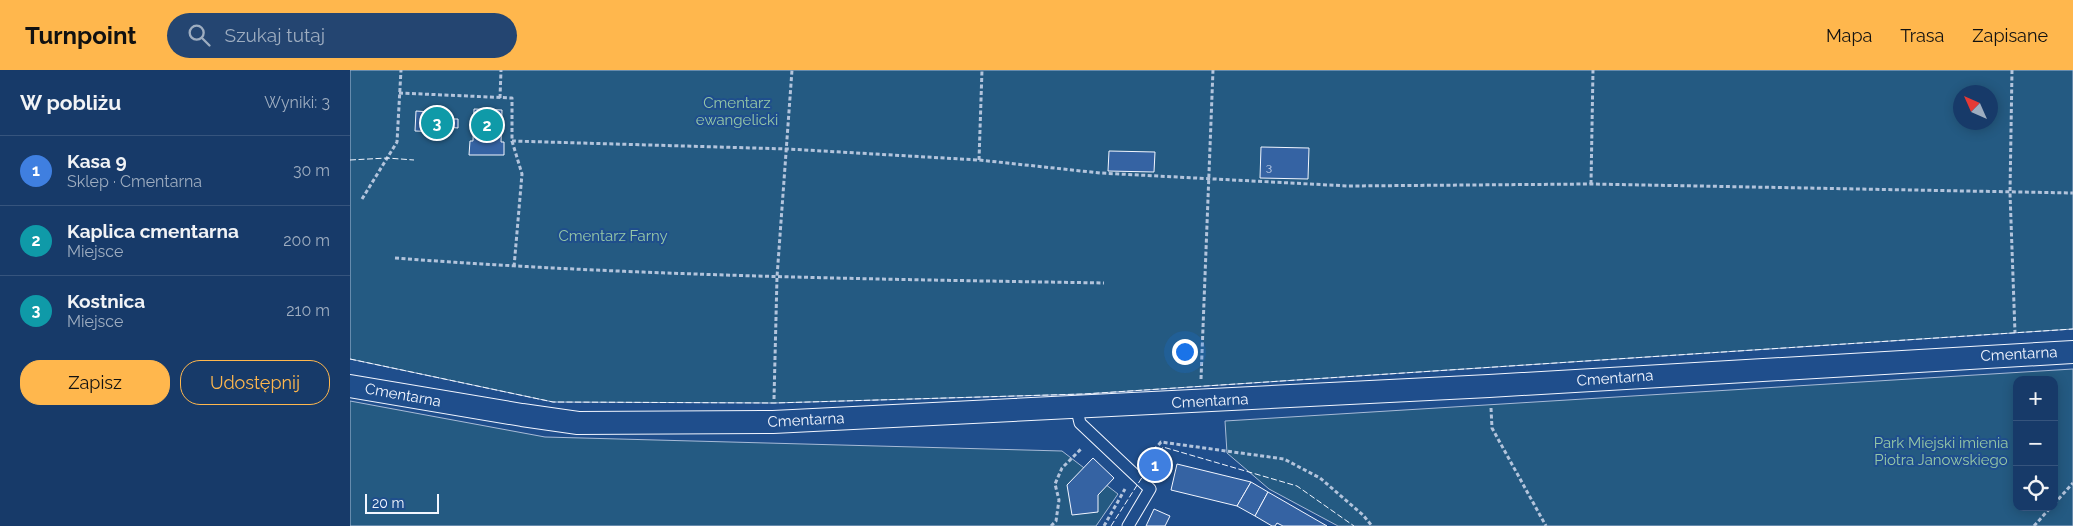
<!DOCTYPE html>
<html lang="pl">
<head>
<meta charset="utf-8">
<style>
	:root { --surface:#173a69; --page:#244571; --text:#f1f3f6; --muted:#9eadc0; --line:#36547d; --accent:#ffb74d }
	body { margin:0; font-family:Raleway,sans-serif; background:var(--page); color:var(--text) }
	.controls { position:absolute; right:15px; bottom:15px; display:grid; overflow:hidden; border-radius:10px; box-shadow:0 2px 12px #0003 }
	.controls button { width:45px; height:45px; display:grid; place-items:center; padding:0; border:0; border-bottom:1px solid var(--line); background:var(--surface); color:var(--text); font:25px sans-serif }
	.compass { position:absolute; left:1603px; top:15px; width:45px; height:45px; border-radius:50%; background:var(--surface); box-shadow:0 2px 12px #0003; rotate:315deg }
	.scale { position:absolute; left:15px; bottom:12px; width:74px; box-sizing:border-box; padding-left:5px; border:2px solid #f2f6ff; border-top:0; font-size:14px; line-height:18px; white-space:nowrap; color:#f2f6ff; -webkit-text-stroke:4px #1f4e8c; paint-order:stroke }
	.you { position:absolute; left:834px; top:281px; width:18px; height:18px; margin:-12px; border:4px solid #fff; border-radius:50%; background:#1a73e8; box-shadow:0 0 0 8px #1a73e833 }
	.badge { display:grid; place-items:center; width:32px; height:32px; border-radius:50%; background:var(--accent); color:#fff; font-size:16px; font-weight:700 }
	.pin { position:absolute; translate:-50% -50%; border:2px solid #fff; box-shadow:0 1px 5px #0006 }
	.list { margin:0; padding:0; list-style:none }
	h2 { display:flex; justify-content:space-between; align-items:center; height:65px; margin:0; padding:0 20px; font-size:21px }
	h2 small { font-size:16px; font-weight:400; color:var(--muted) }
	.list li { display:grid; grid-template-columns:32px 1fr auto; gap:15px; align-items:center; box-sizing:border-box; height:70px; padding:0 20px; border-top:1px solid var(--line) }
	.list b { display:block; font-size:19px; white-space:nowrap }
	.list p { margin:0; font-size:16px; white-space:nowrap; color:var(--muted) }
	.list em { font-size:16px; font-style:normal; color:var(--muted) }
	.actions { display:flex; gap:10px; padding:15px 20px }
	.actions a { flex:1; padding:11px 0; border:1px solid var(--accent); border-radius:20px; text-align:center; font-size:18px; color:var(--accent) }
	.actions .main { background:var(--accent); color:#111 }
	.icon { flex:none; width:28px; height:28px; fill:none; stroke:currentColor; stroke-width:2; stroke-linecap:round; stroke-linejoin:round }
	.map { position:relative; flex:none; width:1723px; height:456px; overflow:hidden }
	header { display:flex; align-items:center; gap:30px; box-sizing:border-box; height:70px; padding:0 25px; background:var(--accent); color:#111 }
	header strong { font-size:24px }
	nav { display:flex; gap:28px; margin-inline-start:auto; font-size:18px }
	.search { width:350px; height:45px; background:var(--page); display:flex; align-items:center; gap:12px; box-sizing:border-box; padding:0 18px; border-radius:28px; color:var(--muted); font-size:19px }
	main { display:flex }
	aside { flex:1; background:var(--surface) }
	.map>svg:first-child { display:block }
	.green { fill:#245a82; stroke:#a8bbd7; fill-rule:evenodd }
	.building { fill:#3563a3; stroke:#f2f6ff }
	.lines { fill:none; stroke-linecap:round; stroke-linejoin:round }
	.service-casing { stroke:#f2f6ff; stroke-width:13 }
	.minor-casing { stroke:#f2f6ff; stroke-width:24 }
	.path { stroke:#b3c4dc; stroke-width:3; stroke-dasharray:4 2.5; stroke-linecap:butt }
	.service { stroke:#1f4e8c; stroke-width:11 }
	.minor { stroke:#1f4e8c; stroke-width:22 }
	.fence { stroke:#f2f6ff; stroke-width:1; stroke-dasharray:6 2.5; stroke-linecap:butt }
	.labels { text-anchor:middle; stroke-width:4; stroke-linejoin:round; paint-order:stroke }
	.number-label { font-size:12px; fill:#c3d1e8 }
	.park-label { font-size:15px; fill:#97c8a6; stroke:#1f4e8c }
	.street-label { font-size:15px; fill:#f2f6ff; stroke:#1f4e8c }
</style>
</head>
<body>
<header>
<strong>Turnpoint</strong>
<div class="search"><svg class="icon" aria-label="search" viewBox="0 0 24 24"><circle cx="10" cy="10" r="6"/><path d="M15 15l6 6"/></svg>Szukaj tutaj</div>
<nav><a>Mapa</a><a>Trasa</a><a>Zapisane</a></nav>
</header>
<main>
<aside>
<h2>W pobliżu<small>Wyniki: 3</small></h2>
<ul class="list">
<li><span class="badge" style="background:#3f7fe0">1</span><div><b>Kasa 9</b><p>Sklep · Cmentarna</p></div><em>30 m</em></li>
<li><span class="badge" style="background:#0f9aa8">2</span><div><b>Kaplica cmentarna</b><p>Miejsce</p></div><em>200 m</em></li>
<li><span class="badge" style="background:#0f9aa8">3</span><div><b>Kostnica</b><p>Miejsce</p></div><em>210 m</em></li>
</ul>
<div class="actions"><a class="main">Zapisz</a><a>Udostępnij</a></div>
</aside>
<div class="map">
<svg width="1723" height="456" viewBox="0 0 1723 456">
	<rect width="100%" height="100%" fill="#1f4e8c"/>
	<!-- green -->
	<g class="green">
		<path d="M0,0H1723V259L734,324L424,333L203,332L0,289ZM1610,22H1640V52H1610Z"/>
		<path d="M1723,299V456H988L919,419L877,383L875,351ZM1667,310H1704V437H1667Z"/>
		<polygon points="0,331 195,367 712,381 768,424 746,456 0,456"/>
	</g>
	<!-- building -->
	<g class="building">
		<polygon points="81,37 89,37 89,42 98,43 98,49 108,49 108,58 97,57 97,62 65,61 66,41 81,42"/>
		<polygon points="124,39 152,40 151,72 154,72 154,85 119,85 120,71 123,71"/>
		<polygon points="911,77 959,78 958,109 910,108"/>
		<polygon points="759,81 805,82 804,102 758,101"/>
		<polygon points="805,387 812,392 804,402 798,397"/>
		<polygon points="743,388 764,408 748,425 748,442 722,445 717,415"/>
		<polygon points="827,394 901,412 887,436 821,420"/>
		<polygon points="901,412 918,422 905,446 887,436"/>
		<polygon points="918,422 977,456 933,456 927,453 925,456 922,456 905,446"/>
		<polygon points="804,439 820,446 815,456 796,456"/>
	</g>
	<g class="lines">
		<!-- service casing -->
		<g class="service-casing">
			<polyline id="service" points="726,336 730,353 800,419 778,456"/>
		</g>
		<!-- minor casing -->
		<g class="minor-casing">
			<polyline id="minor" points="0,316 172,345 228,353 423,352 1139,316 1723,282"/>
		</g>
		<!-- path -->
		<g class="path">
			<polyline points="1662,0 1660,123 1665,263"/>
			<polyline points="49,23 162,28 162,71 437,79 629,90 750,103 998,116 1241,114 1723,123"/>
			<polyline points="150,28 151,0"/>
			<polyline points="162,71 172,104 164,197"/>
			<polyline points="629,90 632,0"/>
			<polyline points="1241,114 1243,0"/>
			<polyline points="12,129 47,72 51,0"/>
			<path d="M45,188C281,206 518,209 754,213"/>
			<polyline points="851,309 863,0"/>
			<polyline points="424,329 427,207 442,0"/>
			<polyline points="1141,338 1142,358 1196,456"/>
			<polyline points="796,390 811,372 934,389 970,408 1013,445 1022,456"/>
			<polyline points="1704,434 1723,413"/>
			<polyline points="701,456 706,451 709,430 705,414 712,398 731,379"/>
			<polyline points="754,456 775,419"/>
			<polyline points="1684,456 1701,437"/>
		</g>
		<!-- service -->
		<use href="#service" class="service"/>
		<!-- minor -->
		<use href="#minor" class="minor"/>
		<!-- fence -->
		<g class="fence">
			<polyline points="0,90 37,88 64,90"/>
			<polyline points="0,289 203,332 424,333 734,324 1723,259"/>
			<polyline points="804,389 813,377 947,416 1004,456"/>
			<polyline points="761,456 800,395"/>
		</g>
	</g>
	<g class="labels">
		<!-- number labels -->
		<g class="number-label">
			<text x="919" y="101">3</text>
		</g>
		<!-- park labels -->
		<g class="park-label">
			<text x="387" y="38">Cmentarz<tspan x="387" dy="17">ewangelicki</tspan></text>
			<text x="263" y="171">Cmentarz Farny</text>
			<text x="1591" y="378">Park Miejski imienia<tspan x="1591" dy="17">Piotra Janowskiego</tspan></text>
		</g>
		<!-- street labels -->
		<g class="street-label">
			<text transform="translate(1669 284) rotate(-3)" y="5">Cmentarna</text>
			<text transform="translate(1265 308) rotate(-4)" y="5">Cmentarna</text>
			<text transform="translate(53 325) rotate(10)" y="5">Cmentarna</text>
			<text transform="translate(860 331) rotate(-3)" y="5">Cmentarna</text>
			<text transform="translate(456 350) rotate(-3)" y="5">Cmentarna</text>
		</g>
	</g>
</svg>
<div class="controls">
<button>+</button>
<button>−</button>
<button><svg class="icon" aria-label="locate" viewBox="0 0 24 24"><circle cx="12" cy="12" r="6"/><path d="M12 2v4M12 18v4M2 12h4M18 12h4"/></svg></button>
</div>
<svg class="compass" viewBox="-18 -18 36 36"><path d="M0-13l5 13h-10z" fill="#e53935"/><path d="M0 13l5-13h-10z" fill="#9eadc0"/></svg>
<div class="scale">20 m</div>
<div class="you"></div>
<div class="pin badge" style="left:805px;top:395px;background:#3f7fe0">1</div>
<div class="pin badge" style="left:137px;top:55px;background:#0f9aa8">2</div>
<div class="pin badge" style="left:87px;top:53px;background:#0f9aa8">3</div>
</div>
</main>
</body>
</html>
